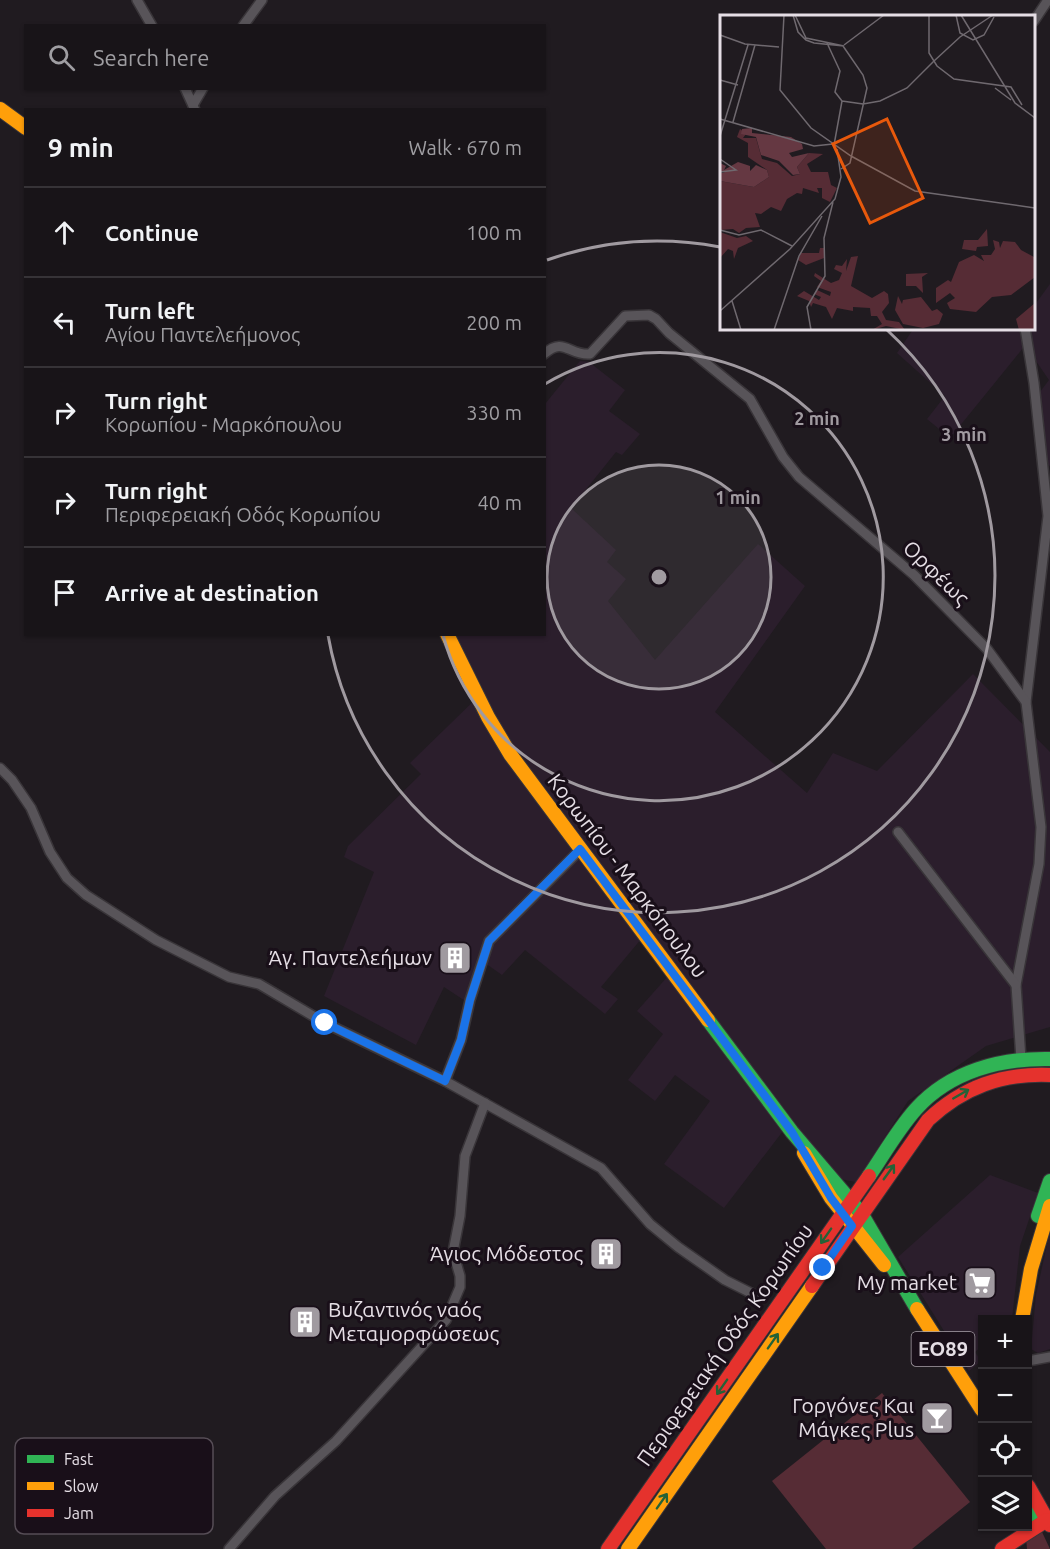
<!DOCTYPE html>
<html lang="en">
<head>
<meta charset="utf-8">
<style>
	:root { --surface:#181418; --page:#211d21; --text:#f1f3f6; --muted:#9f9ea2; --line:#363337 }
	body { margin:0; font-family:Ubuntu,sans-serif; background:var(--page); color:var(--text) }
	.controls { position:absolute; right:18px; bottom:18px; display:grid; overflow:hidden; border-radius:0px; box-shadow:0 2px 4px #0004 }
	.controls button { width:54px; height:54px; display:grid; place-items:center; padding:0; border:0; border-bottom:2px solid var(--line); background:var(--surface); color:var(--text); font:30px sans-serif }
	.stop { position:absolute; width:18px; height:18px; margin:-14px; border:4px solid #1a73e8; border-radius:50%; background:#fff }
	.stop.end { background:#1a73e8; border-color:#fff; box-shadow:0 2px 6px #0008 }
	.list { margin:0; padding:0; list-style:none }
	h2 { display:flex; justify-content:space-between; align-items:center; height:78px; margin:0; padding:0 24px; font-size:26px }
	h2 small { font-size:20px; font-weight:400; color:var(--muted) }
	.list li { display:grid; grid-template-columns:39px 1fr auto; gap:18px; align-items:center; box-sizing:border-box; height:90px; padding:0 24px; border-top:2px solid var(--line) }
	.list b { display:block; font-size:22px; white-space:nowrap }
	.list p { margin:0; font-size:20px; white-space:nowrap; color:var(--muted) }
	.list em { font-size:20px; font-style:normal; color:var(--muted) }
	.icon { flex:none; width:33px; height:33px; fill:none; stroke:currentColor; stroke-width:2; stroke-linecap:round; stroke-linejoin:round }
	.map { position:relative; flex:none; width:1050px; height:1549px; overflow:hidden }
	.search { position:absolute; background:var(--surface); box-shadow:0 2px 4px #0004; left:24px; top:24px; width:522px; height:66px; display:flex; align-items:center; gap:15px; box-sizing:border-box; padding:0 21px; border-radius:0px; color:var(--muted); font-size:22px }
	.panel { position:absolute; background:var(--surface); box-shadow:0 2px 4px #0004; left:24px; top:108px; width:522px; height:528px; border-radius:0px }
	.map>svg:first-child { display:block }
	.built { fill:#2b1e2c }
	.green { fill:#562c35 }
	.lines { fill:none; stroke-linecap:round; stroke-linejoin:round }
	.street-casing { stroke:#393539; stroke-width:12 }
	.fast-casing { stroke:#393539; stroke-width:16 }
	.slow-casing { stroke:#393539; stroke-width:16 }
	.jam-casing { stroke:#393539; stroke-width:16 }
	.street { stroke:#585459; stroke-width:9 }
	.fast { stroke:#30b455; stroke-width:14 }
	.slow { stroke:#ff9f0a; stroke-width:14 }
	.jam { stroke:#e5322d; stroke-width:14 }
	.oneway { stroke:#246237 }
	.route { stroke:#1a73e8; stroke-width:8 }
	.ring { fill:none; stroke:#a09aa0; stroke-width:3 }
	.labels { text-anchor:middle; stroke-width:6; stroke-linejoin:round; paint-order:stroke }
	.shield { fill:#190f19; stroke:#a8a0a8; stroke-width:1.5 }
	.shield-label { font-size:20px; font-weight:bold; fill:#e5dee5 }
	.street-label { font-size:21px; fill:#e5dee5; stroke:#190f19 }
	.poi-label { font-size:21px; fill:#e5dee5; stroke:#190f19; text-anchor:end }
	.inset-road { fill:none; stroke:#6f696f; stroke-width:1.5 }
	.view { fill:#e8590c; fill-opacity:0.15; stroke:#e8590c; stroke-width:3 }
	.inset-edge { fill:none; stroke:#e5dee5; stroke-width:3 }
	.key { fill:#190f19; stroke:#564d56; stroke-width:1.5 }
	.key-label { font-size:16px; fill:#e5dee5 }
	.centre { fill:#a09aa0; stroke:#190f19; stroke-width:3 }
	.ring-label { font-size:18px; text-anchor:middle; font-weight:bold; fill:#a09aa0; stroke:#190f19; stroke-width:6; stroke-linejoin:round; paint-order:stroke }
</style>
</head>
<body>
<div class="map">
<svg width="1050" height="1549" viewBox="0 0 1050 1549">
	<rect width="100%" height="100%" fill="#201b20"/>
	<!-- built -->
	<g class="built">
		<polygon points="1050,284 1050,466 1047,464 1040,392 1049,380 1036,361 1028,329 1034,328 1034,306"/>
		<polygon points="914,328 1019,329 1023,348 950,438 927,419 945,396 897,353"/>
		<polygon points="580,361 589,362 625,390 609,411 640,434 622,455 616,452 571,508 616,550 607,562 626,579 608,601 655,660 758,544 805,586 715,712 807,793 833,753 877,771 973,674 1050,752 1050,1027 986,1046 908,1101 856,1182 840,1179 783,1131 724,1208 664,1164 710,1101 675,1075 655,1101 628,1080 663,1034 637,1011 669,975 642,938 601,987 618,999 605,1014 525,950 502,975 485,963 473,1006 444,987 416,1045 324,996 374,872 344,857 348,846 421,774 410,763 484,691 456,635 544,634 545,404"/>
		<polygon points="990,1175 1038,1193 1020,1246 1012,1319 982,1320 982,1346 975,1352 981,1361 969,1371 898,1257"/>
		<polygon points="1050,1231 1050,1349 1038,1353 1031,1349 1036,1295"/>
	</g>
	<!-- green -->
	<g class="green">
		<polygon points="882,1393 970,1502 912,1549 826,1549 772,1481"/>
		<polygon points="1038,1530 1042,1532 1050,1549 1027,1549 1026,1537"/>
	</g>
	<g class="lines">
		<!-- street casing -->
		<g class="street-casing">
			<g id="street">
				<polyline points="137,0 152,26"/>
				<polyline points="1034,21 1048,0"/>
				<polyline points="243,26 262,0"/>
				<polyline points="185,88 195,110"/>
				<polyline points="193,105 203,88"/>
				<polyline points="1025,328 1034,383 1048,516 1026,702"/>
				<path d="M544,354C564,336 569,356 590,354L625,316L649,315L656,319L669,333L750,399L783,457L799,477L914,575L987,649L1026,702L1041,827L1039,864L1016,985L1021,1059"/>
				<polyline points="0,768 12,780 31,808 50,852 67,878 86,895 156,940 229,977 259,984 325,1023 445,1081 601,1168 650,1224 678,1247 725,1280 759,1297"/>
				<polyline points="898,832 1016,985"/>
				<polyline points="445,1081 461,1040 470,1000 489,941 580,850"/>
				<polyline points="1028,1361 1050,1357"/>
				<polyline points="229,1549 275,1496 336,1441 446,1320 460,1287 460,1276 453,1252 460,1216 465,1156 485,1103"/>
			</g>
		</g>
		<!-- fast casing -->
		<g class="fast-casing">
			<g id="fast">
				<polyline points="708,1020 792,1132 861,1213 917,1309"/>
				<path d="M869,1176C884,1154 898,1129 916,1109C950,1071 1001,1058 1050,1059"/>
				<polyline points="1038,1216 1050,1181"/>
				<polyline points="1028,1516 1040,1508"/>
			</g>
		</g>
		<!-- slow casing -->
		<g class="slow-casing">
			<g id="slow">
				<polyline points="0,109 26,128"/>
				<polyline points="447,634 488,717 510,754 708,1020"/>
				<polyline points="804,1153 831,1198 884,1265"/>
				<polyline points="917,1309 982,1410"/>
				<polyline points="1022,1320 1031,1269 1050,1206"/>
				<polyline points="628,1549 812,1286"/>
			</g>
		</g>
		<!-- jam casing -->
		<g class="jam-casing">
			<g id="jam">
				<path d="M812,1286L928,1120C963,1087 1002,1073 1050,1075"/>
				<polyline points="1028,1486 1050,1525"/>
				<polyline points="608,1549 869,1176"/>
				<polyline points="1002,1549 1047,1520"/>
			</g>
		</g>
		<!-- street -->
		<use href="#street" class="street"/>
		<!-- fast -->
		<use href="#fast" class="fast"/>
		<!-- slow -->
		<use href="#slow" class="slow"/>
		<!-- jam -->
		<use href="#jam" class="jam"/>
	</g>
	<!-- one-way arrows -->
	<defs><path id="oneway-shaft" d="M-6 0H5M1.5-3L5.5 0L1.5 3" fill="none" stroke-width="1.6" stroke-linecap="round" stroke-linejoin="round" transform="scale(1.5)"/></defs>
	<g class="oneway">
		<use href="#oneway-shaft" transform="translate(961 1094) rotate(-30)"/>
		<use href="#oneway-shaft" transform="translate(889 1172) rotate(-54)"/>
		<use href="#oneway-shaft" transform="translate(826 1236) rotate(125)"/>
		<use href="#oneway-shaft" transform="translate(773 1341) rotate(-55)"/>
		<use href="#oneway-shaft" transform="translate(722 1387) rotate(125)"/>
		<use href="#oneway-shaft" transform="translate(662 1501) rotate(-55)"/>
	</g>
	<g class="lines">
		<!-- route -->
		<polyline class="route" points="325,1023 445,1081 461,1040 470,1000 489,941 580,849 792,1132 831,1198 852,1226 823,1268"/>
	</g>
	<!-- distance rings -->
	<circle cx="659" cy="577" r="112" fill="#a09aa0" fill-opacity=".12"/>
	<g class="ring">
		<circle cx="659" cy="577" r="112"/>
		<path d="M545 384A224 224 0 1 1 443 635"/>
		<path d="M547 260A336 336 0 0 1 720 247M886 329A336 336 0 1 1 328 635"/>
	</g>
	<!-- icons -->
	<defs>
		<g id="building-square" transform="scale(1.725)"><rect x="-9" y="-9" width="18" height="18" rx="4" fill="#a09aa0" stroke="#190f19"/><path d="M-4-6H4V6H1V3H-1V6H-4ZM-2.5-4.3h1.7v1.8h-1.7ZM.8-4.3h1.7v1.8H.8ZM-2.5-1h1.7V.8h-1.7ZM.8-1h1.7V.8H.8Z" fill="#fff"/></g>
		<g id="supermarket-square" transform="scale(1.725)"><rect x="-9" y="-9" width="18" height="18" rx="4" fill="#a09aa0" stroke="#190f19"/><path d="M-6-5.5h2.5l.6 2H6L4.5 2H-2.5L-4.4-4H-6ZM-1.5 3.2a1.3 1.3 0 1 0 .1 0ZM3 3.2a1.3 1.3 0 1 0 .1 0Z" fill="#fff"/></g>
		<g id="bar-square" transform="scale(1.725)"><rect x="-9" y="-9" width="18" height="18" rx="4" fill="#a09aa0" stroke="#190f19"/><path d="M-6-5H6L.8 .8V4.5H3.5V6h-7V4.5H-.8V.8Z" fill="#fff"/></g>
	</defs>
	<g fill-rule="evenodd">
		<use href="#building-square" x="455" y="958"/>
		<use href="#building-square" x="606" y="1254"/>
		<use href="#supermarket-square" x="980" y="1283"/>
		<use href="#building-square" x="305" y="1322"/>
		<use href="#bar-square" x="937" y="1418"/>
	</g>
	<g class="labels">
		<!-- shield labels -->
		<rect class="shield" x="911.5" y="1332" width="63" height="34" rx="4.5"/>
		<g class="shield-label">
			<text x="943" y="1356">ΕΟ89</text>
		</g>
		<!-- street labels -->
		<g class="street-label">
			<text transform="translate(936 573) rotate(44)" y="7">Ορφέως</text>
			<text transform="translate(627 876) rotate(53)" y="7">Κορωπίου - Μαρκόπουλου</text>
			<text transform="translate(725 1345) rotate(-55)" y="7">Περιφερειακή Οδός Κορωπίου</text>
		</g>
		<!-- poi labels -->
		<g class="poi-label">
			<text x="432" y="965">Άγ. Παντελεήμων</text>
			<text x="583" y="1261">Άγιος Μόδεστος</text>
			<text x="957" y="1290">My market</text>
			<text x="328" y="1317" text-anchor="start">Βυζαντινός ναός<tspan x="328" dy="24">Μεταμορφώσεως</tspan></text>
			<text x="914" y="1413">Γοργόνες Και<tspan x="914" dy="24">Μάγκες Plus</tspan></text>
		</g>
	</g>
	<!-- overview -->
	<g transform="translate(720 15)">
		<rect width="315" height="315" fill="#201b20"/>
		<path d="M20,114L26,119L23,123H36L42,144L57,148L72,161L80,159L77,152L89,138L103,139L87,149L91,157H108L111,170L117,173L110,187L102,183V173H97L99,178L83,173L82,179L77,178L67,184L61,196L51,192L41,199L35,198L40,212L26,213L19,218L13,214L0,215V166L34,172L49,162L47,155L28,142V128L17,122ZM267,214L268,231L257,232L256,236L242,234L244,225H258ZM0,217L17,223L26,221L33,226L18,233L14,244L13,236L8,234L0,243ZM273,225L279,227L280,233L283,226L295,227L301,235L314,242L315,262L291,280L272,282L256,297L230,294L227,288L235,283L230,278L216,288V273L228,265L231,267L239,247L254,240L264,246L261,240H271L275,234ZM100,233H104V243L86,250L78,245L81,238H99ZM138,241L131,271L152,283L164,276L168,279L169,288L162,297L166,305L179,307L185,315L166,311L152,315L162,309L157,301H151L150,293L133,292V296L117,293L112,304L106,292L93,288L91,292L89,286L77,281L84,276L99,285L101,282L94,279L97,275L110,281L111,277L97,272L101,266L94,261L95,258L111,268L119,265L122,258L114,254L116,250L122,251L127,244L126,256L131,242ZM208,258L202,262L203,278L196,271H186V259ZM178,281L182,289L183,285L201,282L212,296L217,294L223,299L219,309L203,313L183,309L175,295ZM315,288V315H299L296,304Z" fill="#562c35"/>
		<path d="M32,113V118L71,122L82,129L83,134L69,138L72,142L89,138L77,152L80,159L73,160L59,146L41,140L36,122L21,119L22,114ZM18,147L30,151V156L36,150L47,155L49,162L34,172L0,166V158H5L0,156V148L6,151L4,155Z" fill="#653842"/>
		<path class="inset-road" d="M64,0L60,75L91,113L131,141L195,176L315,193M73,0L78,17L86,25L94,28L124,31L86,23L75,0M209,0V38L217,51L234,64L291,72L302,90M236,0L240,18L253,25L264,20L274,2M241,0L295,88L315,103M0,20L25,29L59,32M107,28L120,56L115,77L122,86M124,30L164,0M214,46L240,22L273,0M0,65L18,70M275,73L291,85M122,86L143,89M143,89L160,86L187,73L214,46M0,104L94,131L113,129M13,107L35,30M0,121L28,30M114,130L122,86M0,144L16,155L0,157M121,154L130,148L147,73L143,60L123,31M0,215L19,220L41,215L72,231M12,286L21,315M0,296L70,234L115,184L121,162L117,134M54,315L79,241L102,201M91,315L87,292L105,261L104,223L113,187"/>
		<path class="view" d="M167,104L203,183L150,208L113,129Z"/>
		<rect width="315" height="315" class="inset-edge"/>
	</g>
	<!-- legend -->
	<rect x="15" y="1438" width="198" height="96" rx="9" class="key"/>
	<rect x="27" y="1455" width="27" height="8" fill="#30b455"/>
	<rect x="27" y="1482" width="27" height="8" fill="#ff9f0a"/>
	<rect x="27" y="1509" width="27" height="8" fill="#e5322d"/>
	<g class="key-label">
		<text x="64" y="1465">Fast</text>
		<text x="64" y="1492">Slow</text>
		<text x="64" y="1519">Jam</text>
	</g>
	<circle cx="659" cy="577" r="9" class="centre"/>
	<g class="ring-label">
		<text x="817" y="425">2 min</text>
		<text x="964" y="441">3 min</text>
		<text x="738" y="504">1 min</text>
	</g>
</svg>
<div class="controls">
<button>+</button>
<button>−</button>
<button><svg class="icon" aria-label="locate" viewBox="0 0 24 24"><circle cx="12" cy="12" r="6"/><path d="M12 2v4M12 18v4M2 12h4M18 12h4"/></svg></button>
<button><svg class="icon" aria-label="layers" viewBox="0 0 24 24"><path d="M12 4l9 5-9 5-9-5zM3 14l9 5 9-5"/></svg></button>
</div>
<div class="stop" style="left:325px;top:1023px"></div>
<div class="stop end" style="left:823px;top:1268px"></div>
<div class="search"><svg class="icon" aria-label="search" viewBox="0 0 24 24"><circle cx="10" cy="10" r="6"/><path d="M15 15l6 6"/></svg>Search here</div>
<section class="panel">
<h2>9 min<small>Walk · 670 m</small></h2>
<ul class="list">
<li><svg class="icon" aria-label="ahead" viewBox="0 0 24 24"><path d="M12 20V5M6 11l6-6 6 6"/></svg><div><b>Continue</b></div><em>100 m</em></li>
<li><svg class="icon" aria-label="left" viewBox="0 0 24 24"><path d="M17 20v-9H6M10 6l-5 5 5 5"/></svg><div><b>Turn left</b><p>Αγίου Παντελεήμονος</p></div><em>200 m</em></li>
<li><svg class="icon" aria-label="right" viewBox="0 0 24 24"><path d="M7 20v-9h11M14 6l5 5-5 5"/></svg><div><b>Turn right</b><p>Κορωπίου - Μαρκόπουλου</p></div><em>330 m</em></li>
<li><svg class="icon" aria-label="right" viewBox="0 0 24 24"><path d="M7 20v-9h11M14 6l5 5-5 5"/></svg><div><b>Turn right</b><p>Περιφερειακή Οδός Κορωπίου</p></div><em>40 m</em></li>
<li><svg class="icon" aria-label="arrive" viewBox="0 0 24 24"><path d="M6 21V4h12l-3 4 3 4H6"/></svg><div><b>Arrive at destination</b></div></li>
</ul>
</section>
</div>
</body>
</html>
